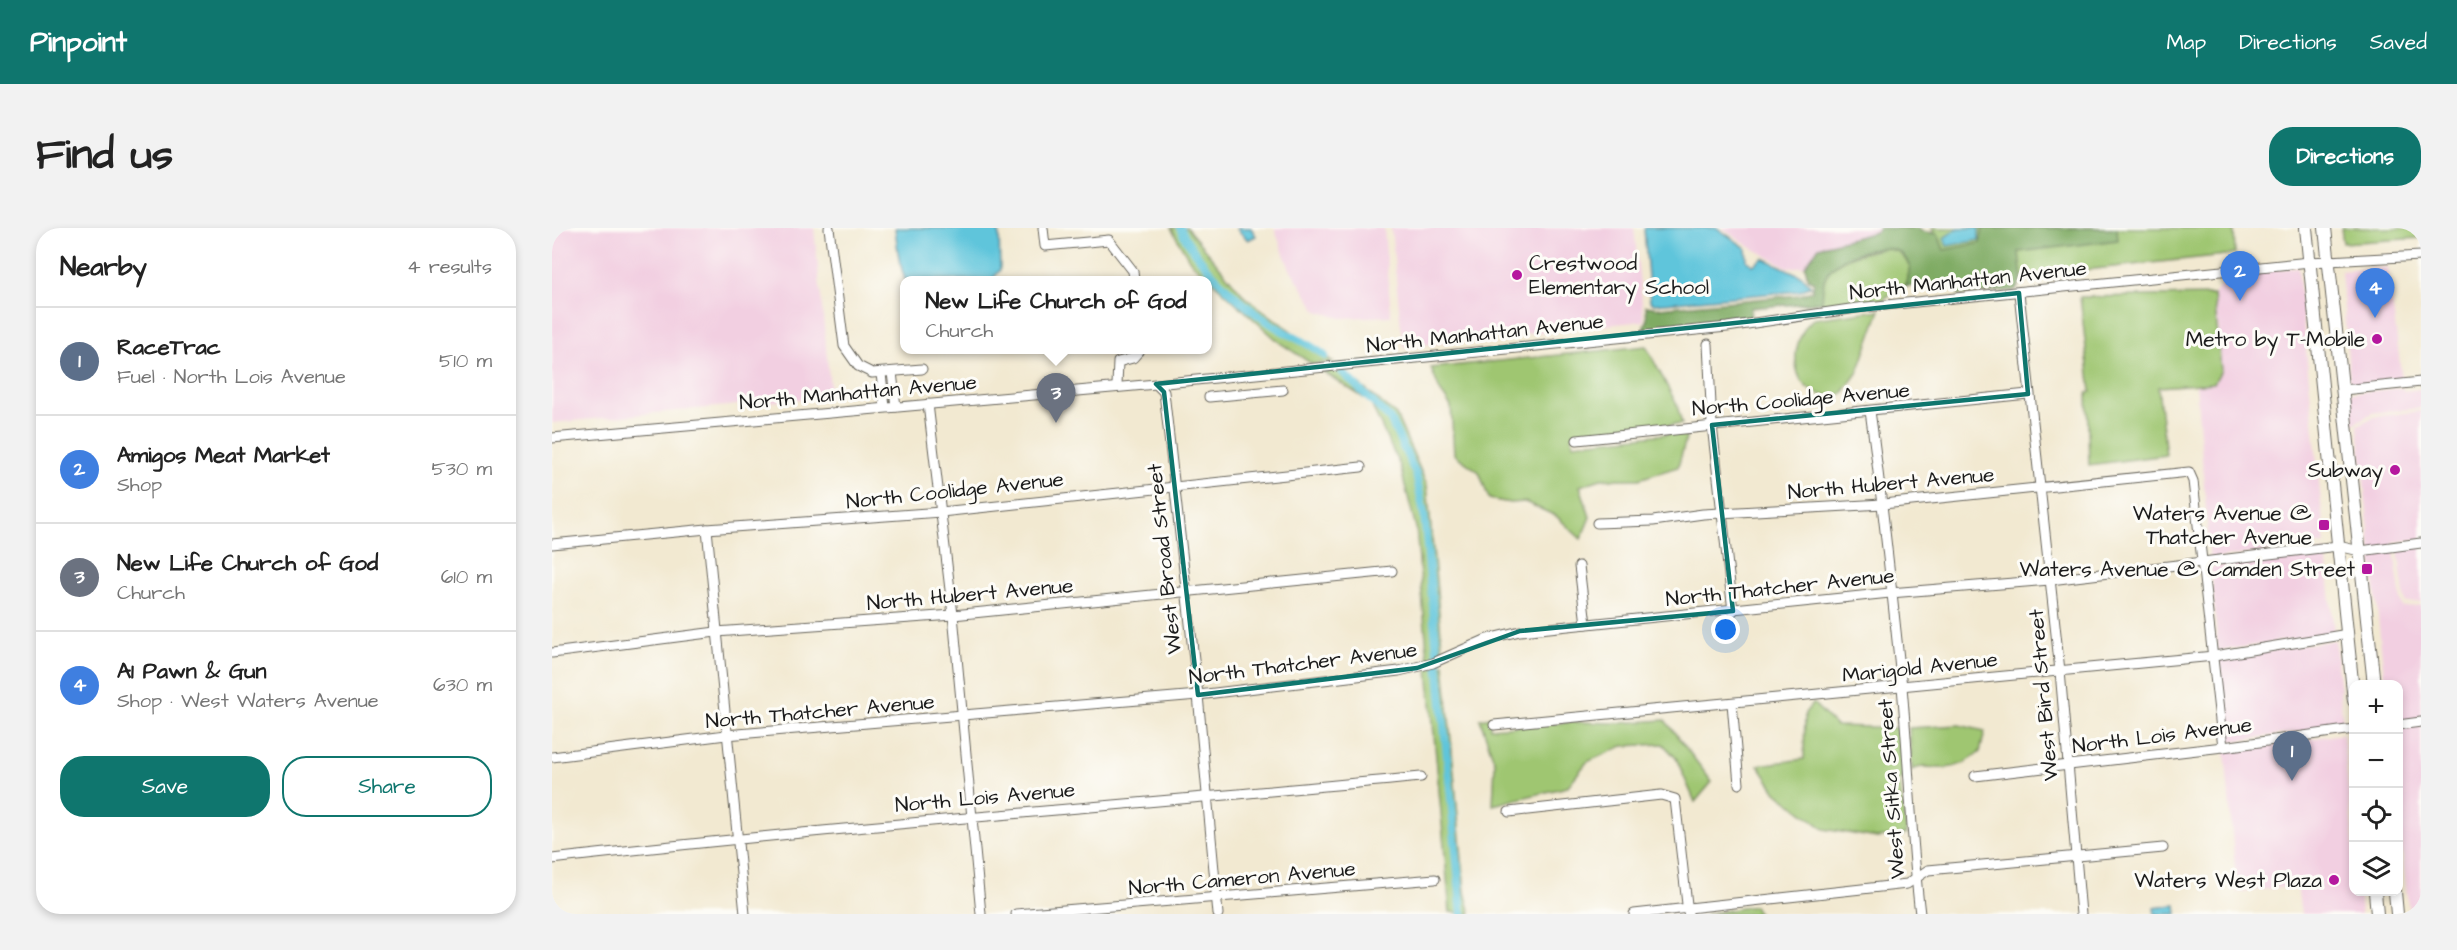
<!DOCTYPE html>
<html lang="en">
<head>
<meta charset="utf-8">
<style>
	:root { --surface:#fff; --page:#f2f2f2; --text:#222; --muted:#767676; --line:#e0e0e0; --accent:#0f766e }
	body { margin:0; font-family:"Architects Daughter",sans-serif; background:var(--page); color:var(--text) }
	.controls { position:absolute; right:18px; bottom:18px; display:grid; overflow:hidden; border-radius:12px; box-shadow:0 3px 9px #0003 }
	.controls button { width:54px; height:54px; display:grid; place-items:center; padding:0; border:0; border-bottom:2px solid var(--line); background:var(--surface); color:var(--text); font:30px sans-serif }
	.you { position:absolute; left:1174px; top:402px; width:21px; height:21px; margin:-15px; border:4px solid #fff; border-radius:50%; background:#1a73e8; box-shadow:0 0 0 9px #1a73e833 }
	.badge { display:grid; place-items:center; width:39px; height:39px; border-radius:50%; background:var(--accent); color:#fff; font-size:20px; font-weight:700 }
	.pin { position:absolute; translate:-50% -50px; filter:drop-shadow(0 2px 3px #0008) }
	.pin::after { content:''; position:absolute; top:32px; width:21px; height:18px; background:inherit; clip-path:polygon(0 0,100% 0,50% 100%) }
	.popup { position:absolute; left:348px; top:48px; width:312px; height:78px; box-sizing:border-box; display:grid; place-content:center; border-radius:12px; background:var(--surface); filter:drop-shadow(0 2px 4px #0005); font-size:20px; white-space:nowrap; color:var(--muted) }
	.popup b { font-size:22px; color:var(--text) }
	.popup::after { content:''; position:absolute; left:50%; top:100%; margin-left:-12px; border:12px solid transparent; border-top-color:var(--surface) }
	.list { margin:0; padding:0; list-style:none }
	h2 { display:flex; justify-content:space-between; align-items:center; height:78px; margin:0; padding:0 24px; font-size:26px }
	h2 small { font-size:20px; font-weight:400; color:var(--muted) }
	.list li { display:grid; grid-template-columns:39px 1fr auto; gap:18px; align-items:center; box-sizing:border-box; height:108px; padding:0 24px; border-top:2px solid var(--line) }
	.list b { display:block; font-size:22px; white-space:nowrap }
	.list p { margin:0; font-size:20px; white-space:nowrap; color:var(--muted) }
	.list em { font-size:20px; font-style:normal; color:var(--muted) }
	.actions { display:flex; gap:12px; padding:18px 24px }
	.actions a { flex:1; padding:14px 0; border:2px solid var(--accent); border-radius:24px; text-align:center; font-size:21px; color:var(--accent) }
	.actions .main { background:var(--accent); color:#fff }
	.icon { flex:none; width:33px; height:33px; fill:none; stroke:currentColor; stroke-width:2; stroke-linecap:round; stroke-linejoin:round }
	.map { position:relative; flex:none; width:1869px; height:686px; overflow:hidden; border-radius:24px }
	header { display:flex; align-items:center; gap:36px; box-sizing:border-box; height:84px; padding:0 30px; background:var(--accent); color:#fff }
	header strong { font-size:28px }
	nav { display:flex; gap:33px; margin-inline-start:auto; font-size:21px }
	.intro { display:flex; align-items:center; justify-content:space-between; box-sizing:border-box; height:144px; padding:0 36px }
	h1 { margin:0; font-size:42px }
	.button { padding:15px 27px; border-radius:24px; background:var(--accent); color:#fff; font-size:21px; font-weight:700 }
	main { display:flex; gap:36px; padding:0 36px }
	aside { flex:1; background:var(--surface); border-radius:24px; box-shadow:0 3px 9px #0003 }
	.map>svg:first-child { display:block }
	.built { fill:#f2cfe1 }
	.green { fill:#9fc671; stroke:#5e7146; stroke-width:1.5 }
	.forest { fill:#7fab63; stroke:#4e6440; stroke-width:1.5 }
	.water { fill:#5ec5db; stroke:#3d707c; stroke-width:1.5 }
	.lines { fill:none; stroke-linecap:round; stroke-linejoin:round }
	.canal { stroke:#5ec5db; stroke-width:8 }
	.minor-casing { stroke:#67645b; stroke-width:11 }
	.major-casing { stroke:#67645b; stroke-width:14 }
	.minor { stroke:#fff; stroke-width:9 }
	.major { stroke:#fff; stroke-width:12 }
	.marked { fill:none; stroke:#0f766e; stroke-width:4.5; stroke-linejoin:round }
	.poi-dot { fill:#b5179e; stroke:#fdfcf7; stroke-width:2 }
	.labels { text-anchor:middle; stroke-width:6; stroke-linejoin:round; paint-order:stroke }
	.poi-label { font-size:21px; fill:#1c1c1c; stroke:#fdfcf7; text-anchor:end }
	.street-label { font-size:21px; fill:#1c1c1c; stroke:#fdfcf7 }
</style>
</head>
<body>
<header>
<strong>Pinpoint</strong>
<nav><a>Map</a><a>Directions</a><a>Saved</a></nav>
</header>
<div class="intro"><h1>Find us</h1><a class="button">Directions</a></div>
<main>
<aside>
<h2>Nearby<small>4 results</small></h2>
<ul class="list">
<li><span class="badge" style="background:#5c6f8a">1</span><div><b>RaceTrac</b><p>Fuel · North Lois Avenue</p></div><em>510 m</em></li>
<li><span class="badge" style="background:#3f7fe0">2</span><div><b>Amigos Meat Market</b><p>Shop</p></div><em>530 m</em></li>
<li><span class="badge" style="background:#6b7280">3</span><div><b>New Life Church of God</b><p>Church</p></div><em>610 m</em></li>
<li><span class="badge" style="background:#3f7fe0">4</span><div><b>A1 Pawn &amp; Gun</b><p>Shop · West Waters Avenue</p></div><em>630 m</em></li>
</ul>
<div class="actions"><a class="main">Save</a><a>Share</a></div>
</aside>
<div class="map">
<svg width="1869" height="686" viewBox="0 0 1869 686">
	<rect width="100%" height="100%" fill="#fdfcf7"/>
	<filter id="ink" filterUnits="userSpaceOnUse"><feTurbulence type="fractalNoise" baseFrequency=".0167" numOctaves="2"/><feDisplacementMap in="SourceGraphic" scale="12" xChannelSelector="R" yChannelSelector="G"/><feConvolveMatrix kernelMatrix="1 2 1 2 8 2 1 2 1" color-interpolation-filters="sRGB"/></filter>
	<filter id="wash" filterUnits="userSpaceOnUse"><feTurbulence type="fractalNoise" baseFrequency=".008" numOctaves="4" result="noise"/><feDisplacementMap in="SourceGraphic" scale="24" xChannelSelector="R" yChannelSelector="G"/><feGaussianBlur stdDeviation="1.35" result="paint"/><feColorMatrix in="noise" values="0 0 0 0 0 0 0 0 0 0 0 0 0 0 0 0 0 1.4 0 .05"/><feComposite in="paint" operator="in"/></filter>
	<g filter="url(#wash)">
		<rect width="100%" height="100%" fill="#f2e9d1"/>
		<!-- built -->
		<g class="built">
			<polygon points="0,0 262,0 279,168 0,195"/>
			<polygon points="722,0 832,0 839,88 789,90 765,83 737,39"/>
			<polygon points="839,0 1082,0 1092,93 851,119"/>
			<polygon points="1170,0 1327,0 1324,4 1267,19 1253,38 1237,40 1198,19"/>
			<polygon points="1746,39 1773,316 1658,331 1644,156 1661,155 1667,103 1662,67 1675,48"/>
			<polygon points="1836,39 1850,152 1798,157 1789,43"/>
			<polygon points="1851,160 1851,163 1869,161 1869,180 1820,185 1802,196 1813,318 1799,165"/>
			<polygon points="1869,183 1869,311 1841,314 1850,379 1869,377 1869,686 1857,686 1846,584 1846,457 1833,456 1806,197 1821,189"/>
			<polygon points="1869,319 1869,374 1853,375 1846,322"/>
			<polygon points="1774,324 1782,405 1666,423 1659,339"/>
			<polygon points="1783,412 1791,498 1675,514 1667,431"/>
			<polygon points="1791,506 1801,611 1802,664 1807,664 1809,686 1749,686 1745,658 1685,664 1673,523"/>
		</g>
		<!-- green -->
		<g class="green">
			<polygon points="619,0 635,0 693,69 781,134 760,136 728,115 638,33"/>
			<polygon points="1380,0 1676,0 1682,2 1683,26 1393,57"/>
			<polygon points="1789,0 1869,0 1869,10 1791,15"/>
			<path d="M1333,20L1347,24L1358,37L1355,56L1333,70L1331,74L1270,81C1270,72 1269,57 1274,48C1285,28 1313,25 1333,20Z"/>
			<polygon points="1662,67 1669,142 1662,155 1606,159 1614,227 1537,237 1535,165 1539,164 1528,69"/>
			<path d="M1328,82L1306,144L1290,166C1284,166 1277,168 1271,167C1235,160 1238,111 1261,91Z"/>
			<polygon points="1094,118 1125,177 1130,196 1020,208 1021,216 1132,204 1134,211 1126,239 1087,251 1049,251 1028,258 1038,289 1029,311 1004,288 973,274 958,275 937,271 927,244 902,226 899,178 888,163 879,140"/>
			<polygon points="789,141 844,187 875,257 891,428 876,433 864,300 848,238 818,174 770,143"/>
			<polygon points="892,436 913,664 919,686 898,684 876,441"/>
			<polygon points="1261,475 1284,498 1348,500 1352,549 1347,553 1355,606 1325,610 1272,601 1224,564 1206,537 1252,531 1253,485"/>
			<polygon points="954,486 964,491 938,493 938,500 1021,494 1068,495 1113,492 1160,554 1143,574 1124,530 1111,516 1071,518 1035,534 1015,559 941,577 943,535 928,491"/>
			<path d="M1407,497L1433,503L1428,524C1418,533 1408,539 1394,540C1383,541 1370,536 1360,542L1357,500Z"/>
			<polygon points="1202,678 1207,686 1153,686"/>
		</g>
		<!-- forest -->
		<path class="forest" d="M1327,0H1367L1369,3L1386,6L1392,22L1428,15L1431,0H1565L1566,12L1467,24L1470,51L1464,62L1406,67L1403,54L1350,59L1355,56L1358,37C1354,32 1351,25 1345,23C1326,14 1282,29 1273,50C1270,56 1271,66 1270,74L1199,80L1198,92L1092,102V97L1095,94L1094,78L1107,80L1248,67L1260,63L1262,54L1256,51L1253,38L1267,19L1324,4Z"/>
		<!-- water -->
		<g class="water">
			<polygon points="343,0 447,0 448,42 440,52 353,52 347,31"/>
			<polygon points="684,0 699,0 704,8 696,12"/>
			<polygon points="1092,0 1165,0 1194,20 1195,33 1201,37 1211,30 1250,48 1259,58 1248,63 1102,76 1098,73"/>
			<polygon points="1406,0 1427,0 1427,12 1395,18 1392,10"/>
			<polygon points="1624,677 1625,686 1603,686 1602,680"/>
		</g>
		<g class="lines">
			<!-- canal -->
			<g class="canal">
				<path d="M628,0C646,36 687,76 721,97C737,108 758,115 773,128"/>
				<polyline points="789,143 838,191 864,246 872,286 910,686"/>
			</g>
		</g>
	</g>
	<g filter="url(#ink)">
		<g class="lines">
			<!-- minor casing -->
			<g class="minor-casing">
				<g id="minor">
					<polyline points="277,0 292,118 306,138 320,145 370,141"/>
					<polyline points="491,0 493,18 557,12 581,43 582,52"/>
					<polyline points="1467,65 1508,443 1529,686"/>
					<polyline points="1156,116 1160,197 1181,383"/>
					<polyline points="340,144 344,179"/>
					<polyline points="329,146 333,179"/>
					<polyline points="604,156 612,164 646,467 666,686"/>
					<polyline points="565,157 566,134 581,130 588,122"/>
					<polyline points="1791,162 1869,154"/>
					<polyline points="657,169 731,162"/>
					<polyline points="376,176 401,387 429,686"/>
					<path d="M1318,183C1331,274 1340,367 1350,459C1357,534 1359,611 1368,686"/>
					<polyline points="0,210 604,156 1175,99 1305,80 1758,34 1869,28"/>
					<polyline points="1025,212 1476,166"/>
					<polyline points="1045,295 1101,293 1151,286 1331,276 1637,244 1641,253 1671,519"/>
					<polyline points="155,301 193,686"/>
					<polyline points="0,316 155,301 389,284 809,239"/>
					<polyline points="1027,338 1034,396"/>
					<polyline points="0,425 164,404 401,387 840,343"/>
					<polyline points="1180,475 1187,556"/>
					<polyline points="942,497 1662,428 1796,406"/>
					<polyline points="1846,497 1869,494"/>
					<polyline points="0,529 174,507 646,467 847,443 881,435 935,411 968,403 1338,365 1498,352 1786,318 1808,323 1869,315"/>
					<polyline points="1423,548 1671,519 1802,501"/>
					<polyline points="957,584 1109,567 1123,571 1136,685"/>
					<path d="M0,631C289,598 580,577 869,549"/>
					<polyline points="464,686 883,651"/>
					<polyline points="1082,686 1355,656 1376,642 1611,620"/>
				</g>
			</g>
			<!-- major casing -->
			<g class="major-casing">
				<g id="major">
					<polyline points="1754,0 1802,473"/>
					<polyline points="1773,0 1822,457"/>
					<polyline points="1823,664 1825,686"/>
					<polyline points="1843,664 1845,686"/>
				</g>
			</g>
			<!-- minor -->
			<use href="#minor" class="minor"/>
			<!-- major -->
			<use href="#major" class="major"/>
		</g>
	</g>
	<!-- marked area -->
	<path class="marked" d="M1467,65L1476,166L1160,197L1181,383L968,403L865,440L646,467L612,164L604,156Z"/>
	<!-- markers -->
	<g class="poi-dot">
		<circle cx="965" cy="47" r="6"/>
		<circle cx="1825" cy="111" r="6"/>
		<circle cx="1843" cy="242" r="6"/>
		<rect x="1766" y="291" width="12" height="12" rx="3"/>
		<rect x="1809" y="335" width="12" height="12" rx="3"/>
		<circle cx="1782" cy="652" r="6"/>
	</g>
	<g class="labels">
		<!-- poi labels -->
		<g class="poi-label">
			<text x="977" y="42" text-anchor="start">Crestwood<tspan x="977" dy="24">Elementary School</tspan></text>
			<text x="1813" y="118">Metro by T-Mobile</text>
			<text x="1831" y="249">Subway</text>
			<text x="1760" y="292">Waters Avenue @<tspan x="1760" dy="24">Thatcher Avenue</tspan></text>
			<text x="1803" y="348">Waters Avenue @ Camden Street</text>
			<text x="1770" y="659">Waters West Plaza</text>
		</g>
		<!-- street labels -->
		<g class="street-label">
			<text transform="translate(1416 52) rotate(-6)" y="7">North Manhattan Avenue</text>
			<text transform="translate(933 105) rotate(-6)" y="7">North Manhattan Avenue</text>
			<text transform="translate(306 164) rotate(-5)" y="7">North Manhattan Avenue</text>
			<text transform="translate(1249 171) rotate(-5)" y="7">North Coolidge Avenue</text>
			<text transform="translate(1339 255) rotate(-5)" y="7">North Hubert Avenue</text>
			<text transform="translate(403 262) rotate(-6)" y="7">North Coolidge Avenue</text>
			<text transform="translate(612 331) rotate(-96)" y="7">West Broad Street</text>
			<text transform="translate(1228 359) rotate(-6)" y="7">North Thatcher Avenue</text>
			<text transform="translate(418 366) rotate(-5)" y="7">North Hubert Avenue</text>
			<text transform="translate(751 435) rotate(-7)" y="7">North Thatcher Avenue</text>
			<text transform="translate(1368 439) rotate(-6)" y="7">Marigold Avenue</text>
			<text transform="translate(1491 467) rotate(-95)" y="7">West Bird Street</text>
			<text transform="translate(268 483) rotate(-5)" y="7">North Thatcher Avenue</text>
			<text transform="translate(1610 507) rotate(-7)" y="7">North Lois Avenue</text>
			<text transform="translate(1339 561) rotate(-94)" y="7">West Sitka Street</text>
			<text transform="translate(433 569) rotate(-5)" y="7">North Lois Avenue</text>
			<text transform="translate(690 650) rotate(-5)" y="7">North Cameron Avenue</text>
		</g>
	</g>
</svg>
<div class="controls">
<button>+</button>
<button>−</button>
<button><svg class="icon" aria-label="locate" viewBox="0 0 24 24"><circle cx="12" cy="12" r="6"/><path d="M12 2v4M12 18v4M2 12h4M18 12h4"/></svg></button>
<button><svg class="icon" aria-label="layers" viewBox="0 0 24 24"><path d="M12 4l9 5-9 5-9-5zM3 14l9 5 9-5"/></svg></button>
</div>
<div class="you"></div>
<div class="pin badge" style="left:1740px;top:553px;background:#5c6f8a">1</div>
<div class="pin badge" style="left:1688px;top:73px;background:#3f7fe0">2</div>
<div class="pin badge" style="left:504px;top:195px;background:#6b7280">3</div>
<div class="popup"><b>New Life Church of God</b>Church</div>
<div class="pin badge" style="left:1823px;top:90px;background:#3f7fe0">4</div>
</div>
</main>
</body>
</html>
